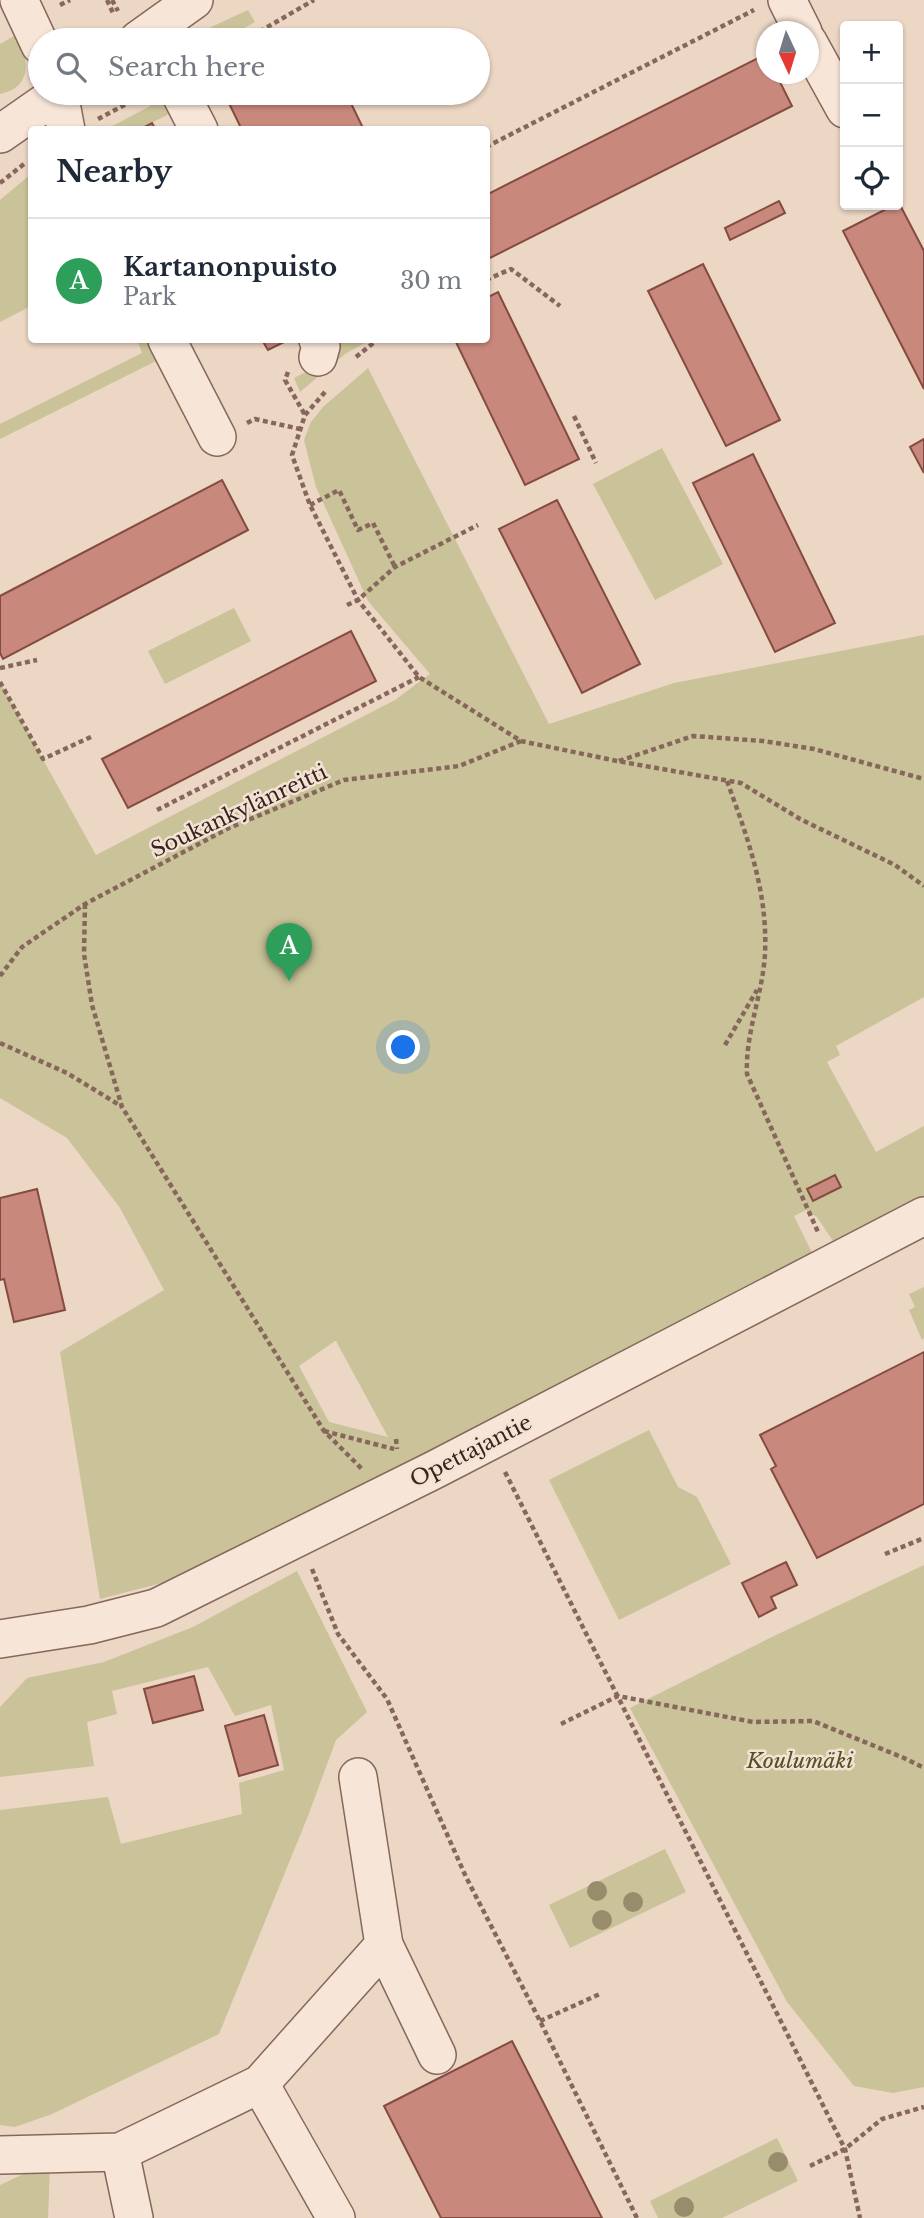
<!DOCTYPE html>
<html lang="en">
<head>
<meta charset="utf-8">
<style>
	:root { --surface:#fff; --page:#f2f2f3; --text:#1f2937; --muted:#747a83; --line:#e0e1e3; --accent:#1a73e8 }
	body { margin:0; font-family:"Libre Baskerville",serif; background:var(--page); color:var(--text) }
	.controls { position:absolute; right:21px; top:21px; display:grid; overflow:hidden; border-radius:7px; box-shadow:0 2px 5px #0004 }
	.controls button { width:63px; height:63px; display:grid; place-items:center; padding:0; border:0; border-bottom:2px solid var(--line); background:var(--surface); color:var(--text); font:35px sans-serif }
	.compass { position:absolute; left:756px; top:21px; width:63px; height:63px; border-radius:50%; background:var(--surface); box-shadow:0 2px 5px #0004; rotate:176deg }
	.you { position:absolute; left:404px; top:1048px; width:24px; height:24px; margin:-18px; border:5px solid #fff; border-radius:50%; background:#1a73e8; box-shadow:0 0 0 10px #1a73e833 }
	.badge { display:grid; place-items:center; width:46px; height:46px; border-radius:50%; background:var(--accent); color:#fff; font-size:23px; font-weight:700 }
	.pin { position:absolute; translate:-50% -58px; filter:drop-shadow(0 2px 4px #0008) }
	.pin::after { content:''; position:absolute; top:37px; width:24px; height:21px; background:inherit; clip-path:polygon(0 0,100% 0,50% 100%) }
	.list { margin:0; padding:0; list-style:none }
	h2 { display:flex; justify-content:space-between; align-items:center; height:91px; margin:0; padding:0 28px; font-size:30px }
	h2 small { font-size:23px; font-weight:400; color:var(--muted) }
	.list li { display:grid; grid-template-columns:46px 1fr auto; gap:21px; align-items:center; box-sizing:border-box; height:126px; padding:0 28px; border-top:2px solid var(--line) }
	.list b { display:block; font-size:26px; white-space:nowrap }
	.list p { margin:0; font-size:23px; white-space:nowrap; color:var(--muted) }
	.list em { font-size:23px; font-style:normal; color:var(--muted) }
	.icon { flex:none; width:38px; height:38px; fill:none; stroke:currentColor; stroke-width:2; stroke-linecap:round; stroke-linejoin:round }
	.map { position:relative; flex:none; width:924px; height:2218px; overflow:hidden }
	.search { position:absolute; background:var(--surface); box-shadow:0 2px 5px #0004; left:28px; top:28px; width:462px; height:77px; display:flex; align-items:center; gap:18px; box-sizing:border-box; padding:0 24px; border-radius:38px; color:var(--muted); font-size:26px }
	.panel { position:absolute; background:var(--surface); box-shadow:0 2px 5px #0004; left:28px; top:126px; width:462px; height:217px; border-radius:7px }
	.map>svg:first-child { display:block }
	.green { fill:#cac399; fill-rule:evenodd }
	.building { fill:#c9887c; stroke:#844b42; stroke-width:2 }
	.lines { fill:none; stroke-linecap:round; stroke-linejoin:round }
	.minor-casing { stroke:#86675b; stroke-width:40 }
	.path { stroke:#86675b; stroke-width:4.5; stroke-dasharray:5 3.5; stroke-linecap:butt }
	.minor { stroke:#f7e5d7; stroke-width:37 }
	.tree { fill:#978d6d }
	.labels { text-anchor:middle; stroke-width:5; stroke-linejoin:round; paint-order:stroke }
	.street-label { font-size:21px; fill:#37241f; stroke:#f4e2d4 }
	.park-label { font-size:21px; font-style:italic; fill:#525226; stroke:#f4e2d4 }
</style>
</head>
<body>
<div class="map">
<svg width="924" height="2218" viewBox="0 0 924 2218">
	<rect width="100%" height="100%" fill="#ecd6c4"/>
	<!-- green -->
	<g class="green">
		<polygon points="248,10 255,22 223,40 191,40 207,29"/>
		<path d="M14,36L18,37C29,60 32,88 0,94V44Z"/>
		<polygon points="169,96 177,110 139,129 105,130"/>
		<polygon points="31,174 31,306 0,322 0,200"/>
		<polygon points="137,340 150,340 160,359 0,439 0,424 142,353"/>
		<polygon points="333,340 370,340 345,354 300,392 294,378 335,357"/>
		<path d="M368,368L549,724L674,683L924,635V997L836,1046L840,1055L827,1062L876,1152L924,1126V1200L835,1244L817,1217L806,1210L794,1216L814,1257L181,1578L100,1599L60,1352L164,1290L120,1208L67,1138L0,1098V682L96,855L395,700L430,674L368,601L316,487L304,440L311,422L323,407ZM335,1341H336L388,1437L329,1422L299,1366Z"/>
		<polygon points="662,448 723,564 655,600 593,484"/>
		<polygon points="234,608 251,641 165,684 148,651"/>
		<polygon points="924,1287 924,1338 922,1340 909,1310 915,1307 909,1294"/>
		<polygon points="649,1430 678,1487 697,1497 731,1564 619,1620 549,1480"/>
		<polygon points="924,1565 924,2087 893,2093 854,2086 787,2002 630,1708 776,1635"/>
		<polygon points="297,1571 367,1712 336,1740 308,1816 219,2034 52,2114 15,2127 0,2125 0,1810 108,1797 121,1844 242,1814 239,1783 284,1770 271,1705 235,1716 208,1667 112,1691 117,1714 87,1722 94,1766 0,1777 0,1707 27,1678 104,1662 193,1627"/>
		<polygon points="665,1849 686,1892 570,1948 549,1905"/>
		<polygon points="777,2138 798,2181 722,2218 658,2218 650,2201"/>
		<polygon points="50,2168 48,2218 0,2218 0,2185 32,2170"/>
	</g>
	<!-- building -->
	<g class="building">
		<polygon points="313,29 319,40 291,40"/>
		<polygon points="766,54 766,74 776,74 792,106 486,260 486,195"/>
		<polygon points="224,93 346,93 364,130 242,130"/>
		<polygon points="152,123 156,130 139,130"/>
		<polygon points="779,201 785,213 730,240 725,228"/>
		<polygon points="898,203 899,203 924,251 924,389 843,231"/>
		<polygon points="703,264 780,420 726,446 648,291"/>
		<polygon points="498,292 579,459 525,485 455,340 486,340 486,298"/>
		<polygon points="262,340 288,340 268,350"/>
		<polygon points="924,439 924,473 910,447"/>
		<polygon points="753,454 835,623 775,652 693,483"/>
		<polygon points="222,480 248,530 3,659 0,653 0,596"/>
		<polygon points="557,500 640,664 582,693 499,529"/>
		<polygon points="351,631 376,681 128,808 102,759"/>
		<polygon points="835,1175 841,1187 813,1201 807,1189"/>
		<polygon points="37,1189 65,1310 14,1322 4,1279 0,1280 0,1198"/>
		<polygon points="924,1352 924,1504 817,1558 771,1469 776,1466 760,1435"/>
		<polygon points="786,1562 797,1585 771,1597 776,1608 759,1617 742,1583"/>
		<polygon points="194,1676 203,1710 153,1723 144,1689"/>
		<polygon points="264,1715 278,1765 239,1776 225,1726"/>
		<polygon points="512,2041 602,2218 441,2218 384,2106"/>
	</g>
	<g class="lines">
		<!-- minor casing -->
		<g class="minor-casing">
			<g id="minor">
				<polyline points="19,0 40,45"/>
				<polyline points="787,0 803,32"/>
				<polyline points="138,40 194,0"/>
				<polyline points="808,42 845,109"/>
				<polyline points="59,93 66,130"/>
				<polyline points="180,93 199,130"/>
				<polyline points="0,134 59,93"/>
				<polyline points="167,340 217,437"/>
				<polyline points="318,340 321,346 318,357"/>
				<polyline points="0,1639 89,1625 156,1608 434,1470 924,1216"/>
				<polyline points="384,1945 437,2055"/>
				<polyline points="260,2084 336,2218"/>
				<polyline points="120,2152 134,2218"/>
				<polyline points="0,2155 120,2152 260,2084 384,1945 358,1777"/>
			</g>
		</g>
		<!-- path -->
		<g class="path">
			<polyline points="107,0 114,15"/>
			<polyline points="112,0 118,11"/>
			<polyline points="60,5 70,0"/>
			<polyline points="245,40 314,0"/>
			<polyline points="98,119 145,94"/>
			<polyline points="486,147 754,10"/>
			<polyline points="0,183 24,164"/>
			<polyline points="486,280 511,269 560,306"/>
			<polyline points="356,357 377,340"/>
			<polyline points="288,372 285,380 305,415"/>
			<polyline points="325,392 305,415 292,455 310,505 358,600 419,677 521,741 617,761 741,783 800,819 895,865 924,886"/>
			<polyline points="574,416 596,463"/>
			<polyline points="247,423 255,419 300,429"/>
			<polyline points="310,505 339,490 358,530 373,523 395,567"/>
			<polyline points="347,605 358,600 395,567 478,525"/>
			<polyline points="0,668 37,660"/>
			<polyline points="0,682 43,759 93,736"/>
			<polyline points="619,761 693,736 763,741 814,749 924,779"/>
			<path d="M727,781C747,836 768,892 765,953C763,994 745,1033 747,1074L818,1232"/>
			<polyline points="157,810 419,677"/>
			<polyline points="85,904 84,954 92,1005 122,1107 324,1431 362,1469"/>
			<polyline points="0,976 22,947 85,904 229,828 344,780 459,766 521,741"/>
			<polyline points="0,1043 67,1073 121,1106"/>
			<polyline points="725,1045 757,990"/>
			<polyline points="324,1431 394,1449"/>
			<polyline points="396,1439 397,1449"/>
			<polyline points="505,1472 845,2149 860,2218"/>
			<polyline points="885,1554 924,1538"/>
			<polyline points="312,1569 338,1634 387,1699 466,1877 540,2021 637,2218"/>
			<polyline points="561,1724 618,1696 753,1722 813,1721 904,1758 924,1768"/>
			<polyline points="540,2021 602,1993"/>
			<polyline points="810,2166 845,2149 882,2119 924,2107"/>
		</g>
		<!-- minor -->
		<use href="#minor" class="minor"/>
	</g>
	<!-- trees -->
	<g class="tree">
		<circle cx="597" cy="1891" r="10"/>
		<circle cx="633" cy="1902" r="10"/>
		<circle cx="602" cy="1920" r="10"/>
		<circle cx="778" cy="2162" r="10"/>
		<circle cx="684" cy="2207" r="10"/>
	</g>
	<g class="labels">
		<!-- street labels -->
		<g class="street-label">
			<text transform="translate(239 811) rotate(-25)" y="7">Soukankylänreitti</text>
			<text transform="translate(471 1451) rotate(-27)" y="7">Opettajantie</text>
		</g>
		<!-- park labels -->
		<g class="park-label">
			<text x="800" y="1768">Koulumäki</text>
		</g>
	</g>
</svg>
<div class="controls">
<button>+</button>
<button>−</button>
<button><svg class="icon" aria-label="locate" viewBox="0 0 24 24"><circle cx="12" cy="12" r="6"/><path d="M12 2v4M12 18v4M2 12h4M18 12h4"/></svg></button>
</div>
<svg class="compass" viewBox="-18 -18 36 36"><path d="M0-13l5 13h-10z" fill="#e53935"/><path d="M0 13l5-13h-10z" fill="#747a83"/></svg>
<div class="you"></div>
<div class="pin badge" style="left:289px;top:981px;background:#2e9e5b">A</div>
<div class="search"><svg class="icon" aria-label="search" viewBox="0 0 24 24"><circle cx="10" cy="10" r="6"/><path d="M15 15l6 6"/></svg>Search here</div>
<section class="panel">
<h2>Nearby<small></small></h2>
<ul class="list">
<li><span class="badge" style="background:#2e9e5b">A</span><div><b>Kartanonpuisto</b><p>Park</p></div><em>30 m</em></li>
</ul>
</section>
</div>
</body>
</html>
